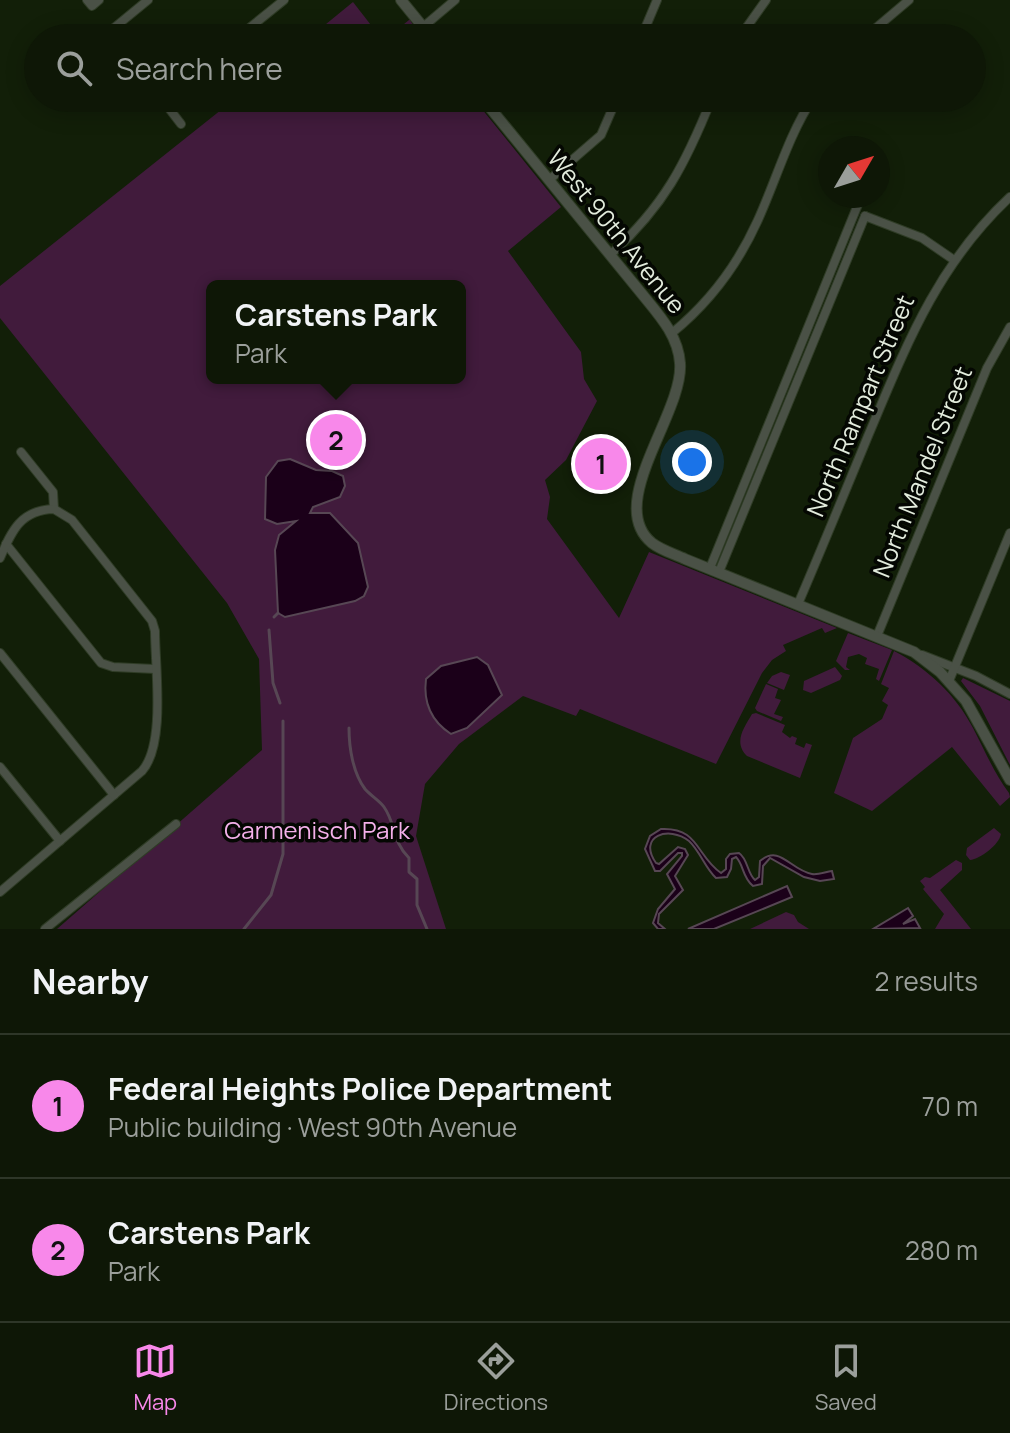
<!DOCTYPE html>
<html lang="en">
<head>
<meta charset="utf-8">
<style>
	:root { --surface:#0e1706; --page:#1c2414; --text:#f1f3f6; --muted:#9b9f9b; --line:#2e3628; --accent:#f888ea }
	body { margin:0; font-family:Manrope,sans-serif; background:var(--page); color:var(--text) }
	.compass { position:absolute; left:818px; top:136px; width:72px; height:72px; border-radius:50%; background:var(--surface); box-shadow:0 4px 20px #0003; rotate:51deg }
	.you { position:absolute; left:692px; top:462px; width:28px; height:28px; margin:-20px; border:6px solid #fff; border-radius:50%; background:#1a73e8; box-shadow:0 0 0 12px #1a73e833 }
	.badge { display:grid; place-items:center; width:52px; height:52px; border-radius:50%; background:var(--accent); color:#111; font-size:26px; font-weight:700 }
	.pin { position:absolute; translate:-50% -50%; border:4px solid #fff; box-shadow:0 2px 8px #0006 }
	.popup { position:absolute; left:206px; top:280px; width:260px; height:104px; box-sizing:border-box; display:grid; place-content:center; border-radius:12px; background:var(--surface); filter:drop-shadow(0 2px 6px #0005); font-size:26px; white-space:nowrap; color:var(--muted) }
	.popup b { font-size:30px; color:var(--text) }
	.popup::after { content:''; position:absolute; left:50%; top:100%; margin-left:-16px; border:16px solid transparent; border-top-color:var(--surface) }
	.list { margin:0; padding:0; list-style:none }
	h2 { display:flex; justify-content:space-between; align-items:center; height:104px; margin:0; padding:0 32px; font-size:34px }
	h2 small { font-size:26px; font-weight:400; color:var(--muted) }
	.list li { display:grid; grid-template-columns:52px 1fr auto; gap:24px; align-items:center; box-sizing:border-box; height:144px; padding:0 32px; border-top:2px solid var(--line) }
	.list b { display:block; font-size:30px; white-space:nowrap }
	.list p { margin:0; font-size:26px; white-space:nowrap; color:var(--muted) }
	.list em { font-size:26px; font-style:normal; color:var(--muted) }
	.icon { flex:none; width:44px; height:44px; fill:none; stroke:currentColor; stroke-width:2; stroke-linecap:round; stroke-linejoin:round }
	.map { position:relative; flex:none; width:1010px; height:929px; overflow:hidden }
	.search { position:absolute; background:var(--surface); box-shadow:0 4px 20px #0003; left:24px; right:24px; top:24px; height:88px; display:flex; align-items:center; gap:20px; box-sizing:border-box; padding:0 28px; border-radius:44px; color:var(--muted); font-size:30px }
	.sheet { height:392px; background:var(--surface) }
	nav { display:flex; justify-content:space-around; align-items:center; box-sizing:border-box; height:112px; border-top:2px solid var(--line); background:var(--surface); font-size:22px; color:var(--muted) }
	nav a { display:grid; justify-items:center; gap:4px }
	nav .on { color:var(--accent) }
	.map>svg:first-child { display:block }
	.green { fill:#411b3c; fill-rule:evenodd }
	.water { fill:#1b0019; stroke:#574754; stroke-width:2 }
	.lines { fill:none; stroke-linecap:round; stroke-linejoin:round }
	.stream { stroke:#574754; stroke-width:3 }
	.minor-casing { stroke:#2f3c26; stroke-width:10 }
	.tertiary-casing { stroke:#2f3c26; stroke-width:12 }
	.minor { stroke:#4a5146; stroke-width:8 }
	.tertiary { stroke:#4a5146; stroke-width:10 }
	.labels { text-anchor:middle; stroke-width:7; stroke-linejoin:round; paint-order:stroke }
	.street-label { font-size:24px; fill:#e3ecdd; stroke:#040702 }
	.park-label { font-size:24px; fill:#f4b0ea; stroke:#040702 }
</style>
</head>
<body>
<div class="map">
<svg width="1010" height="929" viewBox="0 0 1010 929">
	<rect width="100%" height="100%" fill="#121f08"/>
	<!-- green -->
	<g class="green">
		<polygon points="353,2 381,38 309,38"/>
		<polygon points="410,20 421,38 387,38 409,20"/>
		<path d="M236,98H473L561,207L508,251L581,352L584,379L597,401L566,460L545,480L550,497L547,519L619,618L649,552L837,628L825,633L822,628L783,645L786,651L772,660L762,673L716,764L580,709L576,716L523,696L459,744L425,784L416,836L446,929H57L262,750L259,659L227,603L0,318V286ZM212,286H460V378H212Z"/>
		<polygon points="848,633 892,650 879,681 876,679 879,669 865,664 867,658 859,654 848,657 846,667 850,670 845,670 836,661"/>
		<path d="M894,651C927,668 956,695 973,728C985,751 994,773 1009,793L1010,797L1000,806L952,747L872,811L834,793L853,738L882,719L888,705L882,701L889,688L881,684Z"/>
		<polygon points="835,667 842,676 840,680 811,693 803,690 804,681"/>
		<polygon points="781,672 790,675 784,690 767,683 772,676"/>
		<polygon points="963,678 1010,701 1010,765 980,706 961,681"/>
		<polygon points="766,684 778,689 775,698 781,700 774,714 783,717 781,721 757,711 755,708"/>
		<path d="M756,713L785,725L782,732L790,738L792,736L797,738L795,744L804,748L806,743L812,745L800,778L747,756C733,742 744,728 752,714Z"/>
		<path d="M994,828L1001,834C999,845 980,859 970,860L966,855L967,848Z"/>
		<polygon points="956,860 962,863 962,870 940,890 971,929 935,929 944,914 923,889 925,887 920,881 925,877 930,878"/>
		<polygon points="786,912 794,915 798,922 809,929 750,929"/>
	</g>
	<!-- water -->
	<g class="water">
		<polygon points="290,459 316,470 332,471 343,476 345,486 340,497 313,507 310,513 330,513 358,543 368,587 364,596 355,601 285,617 278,613 275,550 279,535 296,521 277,524 265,519 266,477 278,461"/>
		<path d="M477,657L488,665L502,695L467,728L451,734C431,721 423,703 426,679L441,666Z"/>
		<path d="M661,829C699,827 696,856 721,873L726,869V859L730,854L739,853C748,859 747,873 755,880L759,877L760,861C780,844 790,870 812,874C818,875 825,872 832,871L834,879L820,881L804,877L770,858L763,866L762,884L753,886C742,877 744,865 736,857L732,859L731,869L727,877L716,878C705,868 700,851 689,841C669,825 637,836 656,863L659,864L678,847L685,849L688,855L675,876L683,890L659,914L658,923L665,929H658L653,923L658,909L675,889L667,874L682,856V853H678L660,871H655L645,849L650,836Z"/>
		<polygon points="787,886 792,897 714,929 688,929"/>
		<polygon points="908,908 913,916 903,924 915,919 920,928 873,929"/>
	</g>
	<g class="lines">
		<!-- stream -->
		<g class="stream">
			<polyline points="274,617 278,613"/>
			<polyline points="269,630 273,683 280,703"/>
			<path d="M349,728C349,748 353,773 365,789C371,796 379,800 384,807C396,824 392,841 409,858V872L417,879V905L427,929"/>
			<polyline points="244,929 271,895 283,854 283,721"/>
		</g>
		<!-- minor casing -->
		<g class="minor-casing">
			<g id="minor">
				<polyline points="87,0 92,6 99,0"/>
				<polyline points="423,27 455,0"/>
				<polyline points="114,38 109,32 148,0"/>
				<polyline points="237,38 284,0"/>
				<polyline points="641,38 657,0"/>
				<polyline points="739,38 766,0"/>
				<polyline points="864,38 909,0"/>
				<polyline points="161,98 181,124"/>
				<polyline points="549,180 601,135 617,98"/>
				<polyline points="865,216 922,238 954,260"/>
				<path d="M610,255C664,206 685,165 712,98"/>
				<path d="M672,333C710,302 737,266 757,222C776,181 788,136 813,98"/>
				<polyline points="21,452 53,492 54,509"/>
				<polyline points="6,544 101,663 113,667 155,669"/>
				<path d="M0,558C12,530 21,510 54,509L72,520L152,621L155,631C155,667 166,744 142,771L0,892"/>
				<polyline points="710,568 859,202"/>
				<polyline points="719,572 865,216"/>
				<path d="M798,604C822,548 845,492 868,436C906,346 937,265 1010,197"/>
				<polyline points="877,636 987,368 1010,327"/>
				<polyline points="0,653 114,795"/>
				<polyline points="922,655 976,676 1010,694"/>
				<polyline points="949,681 1010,533"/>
				<polyline points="0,767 60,841"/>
				<polyline points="45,929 176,824"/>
			</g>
		</g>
		<!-- tertiary casing -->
		<g class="tertiary-casing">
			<g id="tertiary">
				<polyline points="401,0 432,38"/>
				<path d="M482,98L642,294C659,315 678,335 680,363C684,413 604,504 652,543C661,550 674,554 685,559L914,652L940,672L966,701L1010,780"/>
			</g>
		</g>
		<!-- minor -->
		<use href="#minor" class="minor"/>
		<!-- tertiary -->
		<use href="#tertiary" class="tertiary"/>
	</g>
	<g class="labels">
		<!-- street labels -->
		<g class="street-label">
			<text transform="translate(616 232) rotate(51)" y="8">West 90th Avenue</text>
			<text transform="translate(861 406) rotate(-67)" y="8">North Rampart Street</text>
			<text transform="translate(923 472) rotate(-68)" y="8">North Mandel Street</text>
		</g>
		<!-- park labels -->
		<g class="park-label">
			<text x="317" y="839">Carmenisch Park</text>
		</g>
	</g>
</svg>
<svg class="compass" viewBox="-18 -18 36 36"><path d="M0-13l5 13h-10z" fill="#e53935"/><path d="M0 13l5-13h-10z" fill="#9b9f9b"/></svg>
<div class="you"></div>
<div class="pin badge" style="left:601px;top:464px">1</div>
<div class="pin badge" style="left:336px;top:440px">2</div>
<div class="popup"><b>Carstens Park</b>Park</div>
<div class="search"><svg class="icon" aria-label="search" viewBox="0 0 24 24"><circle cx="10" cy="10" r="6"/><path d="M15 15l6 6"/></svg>Search here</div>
</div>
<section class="sheet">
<h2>Nearby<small>2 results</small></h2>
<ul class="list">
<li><span class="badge">1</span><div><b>Federal Heights Police Department</b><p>Public building · West 90th Avenue</p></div><em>70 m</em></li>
<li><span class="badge">2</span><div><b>Carstens Park</b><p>Park</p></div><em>280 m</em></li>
</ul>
</section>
<nav>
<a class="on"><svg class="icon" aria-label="map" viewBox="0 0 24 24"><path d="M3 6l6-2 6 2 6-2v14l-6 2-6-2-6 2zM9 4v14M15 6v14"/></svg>Map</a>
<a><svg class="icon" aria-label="directions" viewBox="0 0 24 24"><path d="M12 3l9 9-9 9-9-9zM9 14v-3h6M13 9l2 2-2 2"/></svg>Directions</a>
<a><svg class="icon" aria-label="saved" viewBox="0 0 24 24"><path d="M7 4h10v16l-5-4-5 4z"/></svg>Saved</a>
</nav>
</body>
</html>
